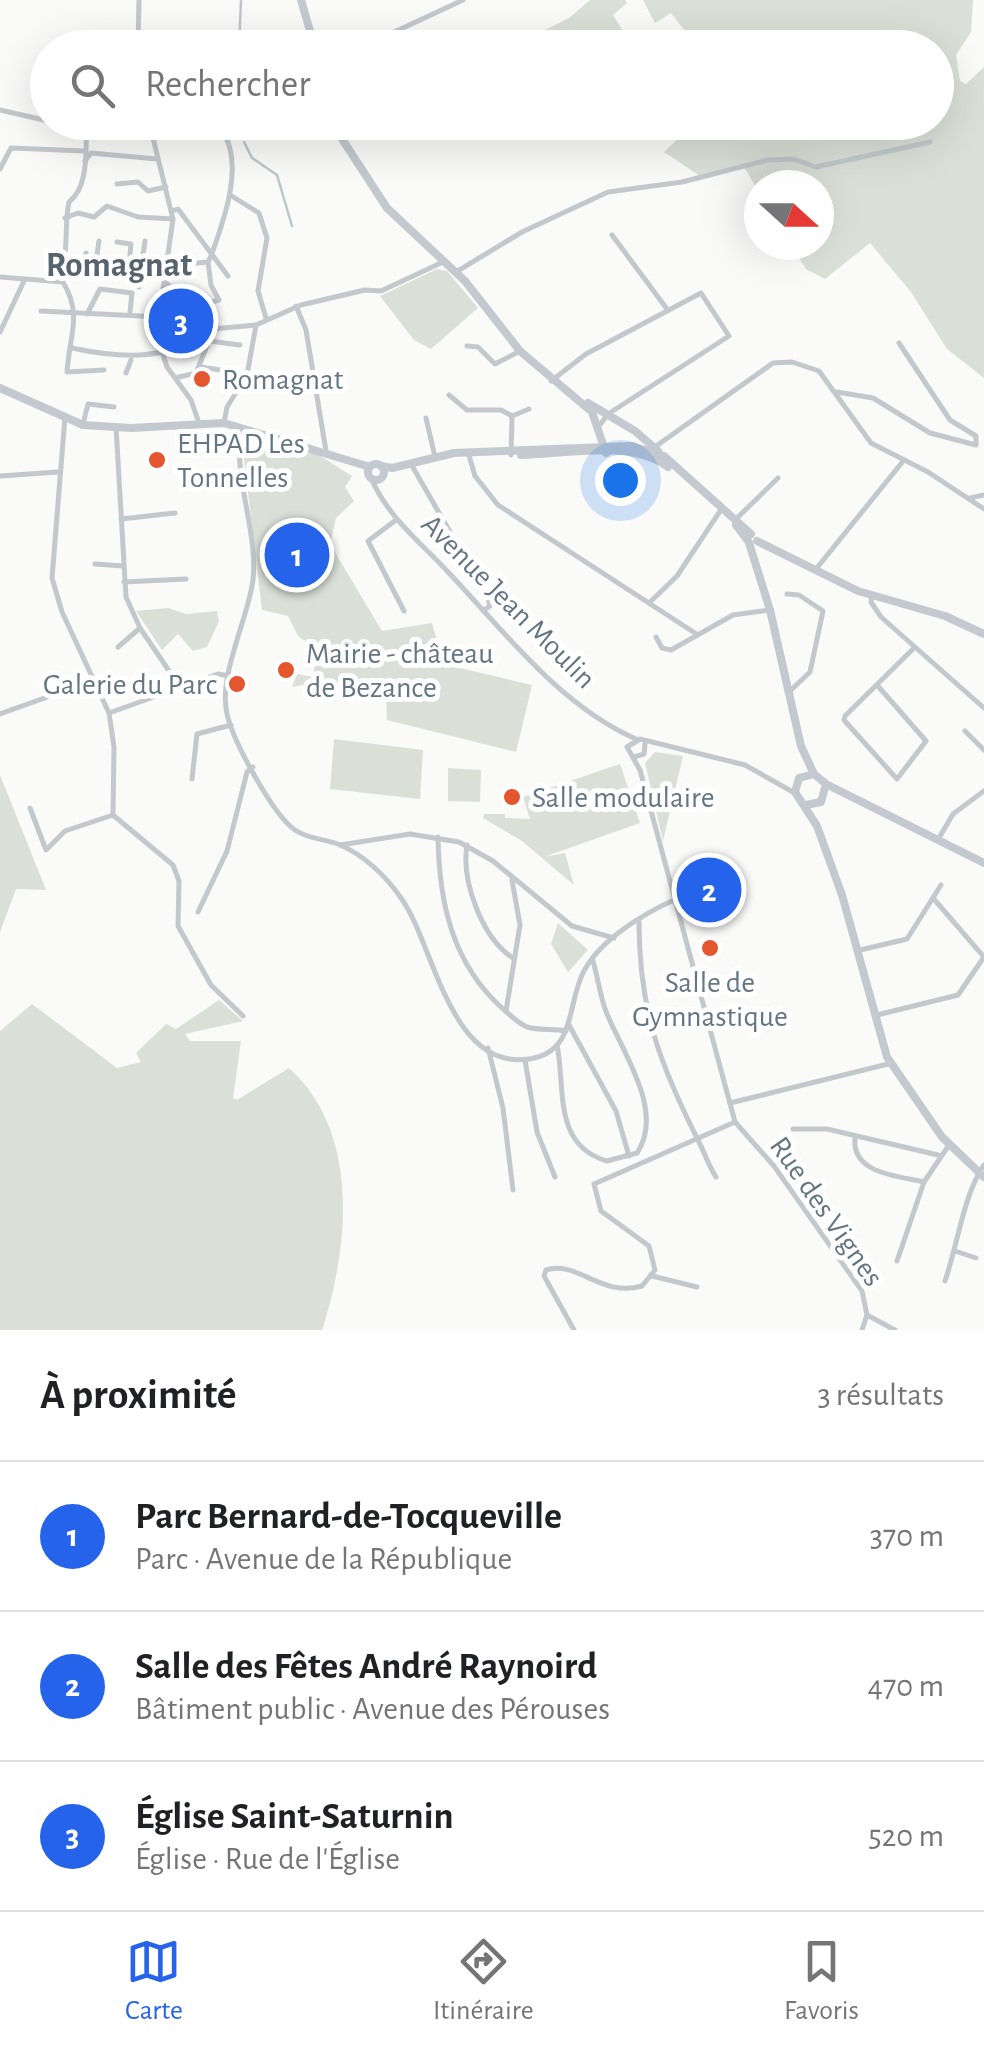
<!DOCTYPE html>
<html lang="fr">
<head>
<meta charset="utf-8">
<style>
	:root { --surface:#fff; --page:#f2f2f2; --text:#202124; --muted:#757577; --line:#e0e0e0; --accent:#2563eb }
	body { margin:0; font-family:"Alegreya Sans",sans-serif; background:var(--page); color:var(--text) }
	.compass { position:absolute; left:744px; top:170px; width:90px; height:90px; border-radius:50%; background:var(--surface); box-shadow:0 10px 40px #0002; rotate:111deg }
	.you { position:absolute; left:620px; top:480px; width:35px; height:35px; margin:-25px; border:8px solid #fff; border-radius:50%; background:#1a73e8; box-shadow:0 0 0 15px #1a73e833 }
	.badge { display:grid; place-items:center; width:65px; height:65px; border-radius:50%; background:var(--accent); color:#fff; font-size:32px; font-weight:700 }
	.pin { position:absolute; translate:-50% -50%; border:5px solid #fff; box-shadow:0 2px 10px #0006 }
	.list { margin:0; padding:0; list-style:none }
	h2 { display:flex; justify-content:space-between; align-items:center; height:130px; margin:0; padding:0 40px; font-size:42px }
	h2 small { font-size:32px; font-weight:400; color:var(--muted) }
	.list li { display:grid; grid-template-columns:65px 1fr auto; gap:30px; align-items:center; box-sizing:border-box; height:150px; padding:0 40px; border-top:2px solid var(--line) }
	.list b { display:block; font-size:38px; white-space:nowrap }
	.list p { margin:0; font-size:32px; white-space:nowrap; color:var(--muted) }
	.list em { font-size:32px; font-style:normal; color:var(--muted) }
	.icon { flex:none; width:55px; height:55px; fill:none; stroke:currentColor; stroke-width:2; stroke-linecap:round; stroke-linejoin:round }
	.map { position:relative; flex:none; width:984px; height:1330px; overflow:hidden }
	.search { position:absolute; background:var(--surface); box-shadow:0 10px 40px #0002; left:30px; right:30px; top:30px; height:110px; display:flex; align-items:center; gap:25px; box-sizing:border-box; padding:0 35px; border-radius:55px; color:var(--muted); font-size:38px }
	.sheet { height:580px; background:var(--surface) }
	nav { display:flex; justify-content:space-around; align-items:center; box-sizing:border-box; height:140px; border-top:2px solid var(--line); background:var(--surface); font-size:28px; color:var(--muted) }
	nav a { display:grid; justify-items:center; gap:5px }
	nav .on { color:var(--accent) }
	.map>svg:first-child { display:block }
	.green { fill:#dadfd7 }
	.lines { fill:none; stroke-linecap:round; stroke-linejoin:round }
	.stream { stroke:#bbc7cb; stroke-width:2.5 }
	.street { stroke:#c3c8cc; stroke-width:5 }
	.secondary { stroke:#c3c9ce; stroke-width:8 }
	.poi-dot { fill:#e4572e; stroke:#fff; stroke-width:4 }
	.labels { text-anchor:middle; stroke-width:10; stroke-linejoin:round; paint-order:stroke }
	.poi-label { font-size:30px; fill:#657683; stroke:#fff; text-anchor:start }
	.street-label { font-size:30px; fill:#657683; stroke:#fff }
	.quarter-label { font-size:35px; font-weight:bold; fill:#57646e; stroke:#fff }
</style>
</head>
<body>
<div class="map">
<svg width="984" height="1330" viewBox="0 0 984 1330">
	<rect width="100%" height="100%" fill="#fafaf8"/>
	<!-- green -->
	<g class="green">
		<polygon points="590,0 625,0 627,3 613,15 633,47 511,47 569,18"/>
		<polygon points="643,0 973,0 971,32 956,55 960,81 966,84 984,67 984,378 947,349 911,292 870,243 825,279 806,269 791,245 819,245 819,185 759,185 759,192 744,167 703,178 664,152 695,123 936,122 936,48 697,47 671,13 655,23"/>
		<polygon points="437,269 447,271 478,308 431,349 414,340 380,296"/>
		<polygon points="256,438 314,452 352,476 345,487 354,501 336,518 330,544 382,631 432,623 437,640 421,659 532,685 516,752 387,720 386,695 344,692 328,680 292,687 297,674 313,677 317,649 298,636 288,616 262,610 243,450"/>
		<polygon points="168,608 186,614 217,611 219,621 207,647 193,651 178,634 162,650 136,611"/>
		<polygon points="334,739 423,750 420,799 330,789"/>
		<polygon points="655,752 683,756 663,841 645,763"/>
		<polygon points="620,764 640,823 544,857 565,853 574,885 522,841 483,818 484,814 505,814 505,818 530,819 523,797"/>
		<polygon points="448,768 481,770 480,802 448,801"/>
		<polygon points="0,775 46,890 16,889 0,932"/>
		<polygon points="558,923 588,950 568,972 551,944"/>
		<path d="M219,1000L243,1021L185,1034L190,1041H241L233,1098L237,1100L289,1068C361,1133 349,1247 322,1330H0V1031L32,1004L117,1068L141,1062L136,1053L166,1024L176,1029Z"/>
	</g>
	<g class="lines">
		<!-- stream -->
		<g class="stream">
			<polyline points="239,48 241,0"/>
			<polyline points="244,142 252,158 277,175 292,226"/>
		</g>
		<!-- street -->
		<g class="street">
			<polyline points="138,48 139,0"/>
			<polyline points="360,48 463,0"/>
			<polyline points="0,110 48,121"/>
			<polyline points="57,122 86,126"/>
			<polyline points="149,122 173,219 159,317 162,352 167,367 191,400 199,423"/>
			<polyline points="189,122 222,130 244,122"/>
			<polyline points="85,161 91,153 157,159"/>
			<polyline points="0,169 11,148 85,151"/>
			<polyline points="117,184 138,182 148,191 166,187"/>
			<polyline points="230,195 259,213 267,238 258,291 266,318"/>
			<polyline points="172,211 178,209 228,276"/>
			<polyline points="65,218 78,213 94,217 107,206 138,217 173,219"/>
			<polyline points="612,235 667,309"/>
			<polyline points="117,242 131,244 129,267"/>
			<polyline points="86,253 86,260 165,273"/>
			<polyline points="96,262 99,241"/>
			<path d="M166,266L208,262L211,256C224,220 245,164 222,130"/>
			<polyline points="141,269 145,241"/>
			<polyline points="456,272 522,232 608,192 682,182 768,160 793,159 816,167 930,142"/>
			<path d="M0,277L63,282C83,315 69,337 67,372L104,370"/>
			<path d="M57,279C71,253 63,230 69,202C90,186 85,148 87,122"/>
			<polyline points="166,283 189,302 191,337"/>
			<polyline points="139,287 148,270"/>
			<polyline points="296,306 306,330 326,451"/>
			<polyline points="41,311 159,317"/>
			<polyline points="87,314 100,289 132,293 130,312"/>
			<polyline points="0,332 24,281"/>
			<polyline points="205,336 208,303 219,300 211,285 208,262"/>
			<polyline points="163,340 211,336 213,329 256,325 301,305 365,290 381,291 445,261"/>
			<polyline points="209,341 240,345"/>
			<polyline points="467,346 478,347 495,364 520,351"/>
			<path d="M72,348C100,354 136,358 162,352"/>
			<polyline points="201,367 220,370"/>
			<polyline points="126,373 131,360"/>
			<polyline points="175,378 196,373 211,336"/>
			<polyline points="551,381 586,354 701,293 729,336 608,414 599,426"/>
			<polyline points="837,392 873,398 930,433 976,445 976,436 950,420 899,343"/>
			<polyline points="449,395 467,410 501,410 512,416 511,455"/>
			<polyline points="512,416 529,409"/>
			<polyline points="65,417 52,578 62,612 109,713 114,747 113,815 173,865 179,881 178,926 211,985 243,1016"/>
			<polyline points="426,418 435,457"/>
			<polyline points="224,423 227,407 247,375 256,325"/>
			<polyline points="83,424 88,404 114,407"/>
			<polyline points="116,427 126,597 140,628 180,687"/>
			<path d="M241,430C233,479 258,530 253,580C248,619 218,676 227,714C233,741 273,815 295,830C308,839 324,839 338,844C363,854 386,876 401,898C434,943 449,1071 529,1059C578,1052 566,1001 585,969C602,939 643,914 674,900"/>
			<polyline points="652,449 773,363 792,362 819,371 871,443 928,472 984,509"/>
			<polyline points="468,452 475,476 498,505 698,635"/>
			<polyline points="411,464 488,598 490,606 484,610"/>
			<polyline points="0,476 58,472"/>
			<path d="M371,478C388,517 419,541 448,572C504,631 560,706 636,739"/>
			<polyline points="970,498 984,495"/>
			<polyline points="121,519 175,513"/>
			<polyline points="396,520 368,541 404,611"/>
			<polyline points="735,520 778,478"/>
			<polyline points="95,564 123,566"/>
			<polyline points="816,569 904,460"/>
			<polyline points="124,582 186,579"/>
			<polyline points="787,594 799,595 823,611 810,672 789,692"/>
			<polyline points="872,596 871,602 881,617 984,708"/>
			<polyline points="649,603 677,576 722,508"/>
			<polyline points="656,637 662,648 671,650 733,615 770,610"/>
			<polyline points="118,647 140,628"/>
			<polyline points="877,685 926,741 897,779 844,720 845,716 914,648"/>
			<polyline points="109,713 218,674 230,676"/>
			<polyline points="0,714 95,680"/>
			<polyline points="965,731 984,750"/>
			<polyline points="634,757 644,754 645,744"/>
			<polyline points="192,779 197,734 231,725"/>
			<polyline points="793,792 745,765 640,739 627,747 640,770 735,1122 774,1166 862,1291 867,1315 862,1330"/>
			<polyline points="30,808 46,850 65,831 113,815"/>
			<path d="M438,837C439,902 452,963 502,1008C510,1015 518,1023 527,1027C540,1031 553,1028 566,1031"/>
			<polyline points="939,838 953,814 984,791"/>
			<polyline points="340,845 410,834 459,842 493,861 572,926 614,938"/>
			<path d="M467,845C461,881 482,938 513,958"/>
			<polyline points="198,912 227,851 247,772 253,767"/>
			<path d="M639,922C639,1010 660,1065 699,1142C705,1154 709,1166 716,1177"/>
			<polyline points="860,950 907,939 941,885"/>
			<polyline points="506,1011 520,925 512,880"/>
			<polyline points="877,1015 958,995 984,957 933,898"/>
			<polyline points="569,1025 616,1111 629,1156"/>
			<path d="M557,1045C566,1088 552,1145 607,1161L637,1153C665,1112 623,1053 607,1014C600,997 598,978 593,961"/>
			<polyline points="488,1048 503,1108 513,1190"/>
			<polyline points="525,1060 537,1132 555,1177"/>
			<polyline points="730,1103 892,1063"/>
			<polyline points="793,1129 827,1129 938,1155"/>
			<path d="M855,1139C852,1174 899,1176 924,1182"/>
			<polyline points="955,1251 976,1258"/>
			<polyline points="897,1261 924,1182 949,1145"/>
			<polyline points="652,1276 697,1287"/>
			<path d="M945,1281C958,1244 963,1196 984,1165"/>
			<polyline points="867,1315 895,1330"/>
			<path d="M574,1330L544,1276L546,1270C578,1260 601,1298 642,1286L655,1270L649,1246L601,1211L594,1184L735,1122"/>
		</g>
		<!-- secondary -->
		<g class="secondary">
			<polyline points="301,0 315,48"/>
			<polyline points="331,122 387,208 465,281 520,351 592,412 606,453"/>
			<polyline points="0,388 83,425 131,428 224,423 370,467"/>
			<polyline points="588,403 635,431 658,451"/>
			<path d="M521,455C565,454 631,439 668,467"/>
			<circle cx="376" cy="472" r="8"/>
			<polyline points="381,466 392,468 454,453 632,446 664,456 751,534"/>
			<polyline points="736,525 748,541"/>
			<polyline points="757,541 858,591 945,616 984,634"/>
			<polyline points="749,543 770,610 801,746 814,774 826,784 821,802 806,805"/>
			<polyline points="814,774 799,778 795,792 817,826 842,895 887,1057 942,1137 984,1177"/>
			<polyline points="826,784 984,863"/>
		</g>
	</g>
	<!-- markers -->
	<g class="poi-dot">
		<circle cx="202" cy="379" r="10"/>
		<circle cx="157" cy="460" r="10"/>
		<circle cx="286" cy="670" r="10"/>
		<circle cx="237" cy="684" r="10"/>
		<circle cx="512" cy="797" r="10"/>
		<circle cx="710" cy="948" r="10"/>
	</g>
	<g class="labels">
		<!-- poi labels -->
		<g class="poi-label">
			<text x="222" y="389">Romagnat</text>
			<text x="177" y="453">EHPAD Les<tspan x="177" dy="34">Tonnelles</tspan></text>
			<text x="306" y="663">Mairie - château<tspan x="306" dy="34">de Bezance</tspan></text>
			<text x="217" y="694" text-anchor="end">Galerie du Parc</text>
			<text x="532" y="807">Salle modulaire</text>
			<text x="710" y="992" text-anchor="middle">Salle de<tspan x="710" dy="34">Gymnastique</tspan></text>
		</g>
		<!-- street labels -->
		<g class="street-label">
			<text transform="translate(509 601) rotate(45)" y="10">Avenue Jean Moulin</text>
			<text transform="translate(827 1211) rotate(55)" y="10">Rue des Vignes</text>
		</g>
		<!-- quarter labels -->
		<g class="quarter-label">
			<text x="119" y="276">Romagnat</text>
		</g>
	</g>
</svg>
<svg class="compass" viewBox="-18 -18 36 36"><path d="M0-13l5 13h-10z" fill="#e53935"/><path d="M0 13l5-13h-10z" fill="#757577"/></svg>
<div class="you"></div>
<div class="pin badge" style="left:297px;top:555px">1</div>
<div class="pin badge" style="left:709px;top:890px">2</div>
<div class="pin badge" style="left:181px;top:321px">3</div>
<div class="search"><svg class="icon" aria-label="search" viewBox="0 0 24 24"><circle cx="10" cy="10" r="6"/><path d="M15 15l6 6"/></svg>Rechercher</div>
</div>
<section class="sheet">
<h2>À proximité<small>3 résultats</small></h2>
<ul class="list">
<li><span class="badge">1</span><div><b>Parc Bernard-de-Tocqueville</b><p>Parc · Avenue de la République</p></div><em>370 m</em></li>
<li><span class="badge">2</span><div><b>Salle des Fêtes André Raynoird</b><p>Bâtiment public · Avenue des Pérouses</p></div><em>470 m</em></li>
<li><span class="badge">3</span><div><b>Église Saint-Saturnin</b><p>Église · Rue de l'Église</p></div><em>520 m</em></li>
</ul>
</section>
<nav>
<a class="on"><svg class="icon" aria-label="map" viewBox="0 0 24 24"><path d="M3 6l6-2 6 2 6-2v14l-6 2-6-2-6 2zM9 4v14M15 6v14"/></svg>Carte</a>
<a><svg class="icon" aria-label="directions" viewBox="0 0 24 24"><path d="M12 3l9 9-9 9-9-9zM9 14v-3h6M13 9l2 2-2 2"/></svg>Itinéraire</a>
<a><svg class="icon" aria-label="saved" viewBox="0 0 24 24"><path d="M7 4h10v16l-5-4-5 4z"/></svg>Favoris</a>
</nav>
</body>
</html>
